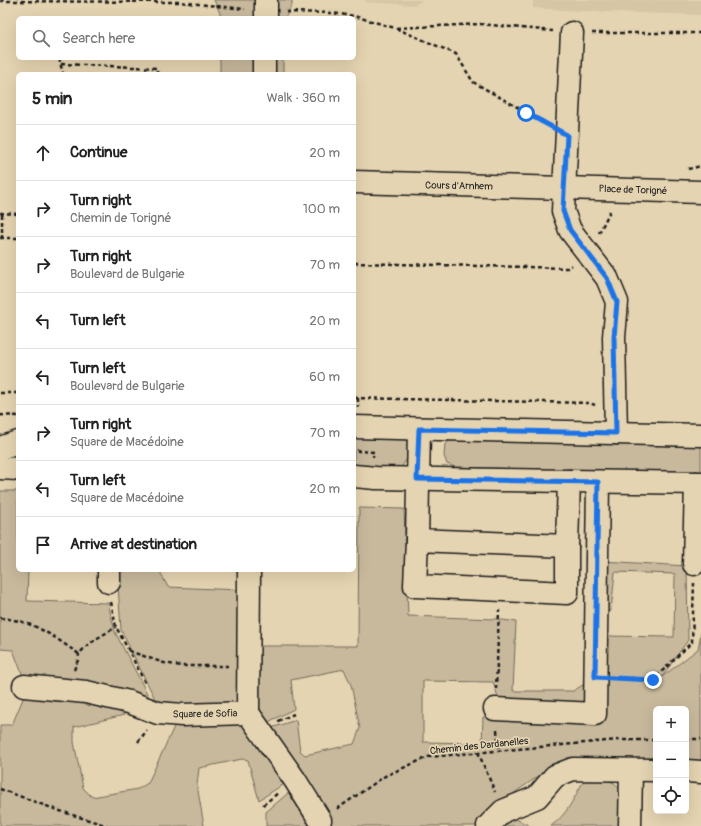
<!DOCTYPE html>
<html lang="en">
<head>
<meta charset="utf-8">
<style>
	:root { --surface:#fff; --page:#f2f2f2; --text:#222; --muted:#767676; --line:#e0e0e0 }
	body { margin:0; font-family:Pangolin,sans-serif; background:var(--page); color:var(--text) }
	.controls { position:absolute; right:12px; bottom:12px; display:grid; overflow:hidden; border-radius:6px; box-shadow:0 4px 16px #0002 }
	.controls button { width:36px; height:36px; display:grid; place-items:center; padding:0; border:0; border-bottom:1px solid var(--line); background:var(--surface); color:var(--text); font:20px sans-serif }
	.stop { position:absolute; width:12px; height:12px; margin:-9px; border:3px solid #1a73e8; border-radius:50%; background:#fff }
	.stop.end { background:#1a73e8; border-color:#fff; box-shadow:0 1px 4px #0008 }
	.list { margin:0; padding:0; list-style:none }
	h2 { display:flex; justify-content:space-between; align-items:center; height:52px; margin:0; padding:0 16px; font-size:17px }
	h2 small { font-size:13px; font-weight:400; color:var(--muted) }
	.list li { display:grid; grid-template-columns:26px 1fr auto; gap:12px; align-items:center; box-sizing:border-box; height:56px; padding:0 16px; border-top:1px solid var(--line) }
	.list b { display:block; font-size:15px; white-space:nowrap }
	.list p { margin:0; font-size:13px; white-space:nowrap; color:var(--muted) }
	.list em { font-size:13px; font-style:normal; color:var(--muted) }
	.icon { flex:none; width:22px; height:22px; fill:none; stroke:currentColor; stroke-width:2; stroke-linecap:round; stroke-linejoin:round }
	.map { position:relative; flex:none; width:701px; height:826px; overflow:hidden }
	.search { position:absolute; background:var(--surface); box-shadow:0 4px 16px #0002; left:16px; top:16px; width:340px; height:44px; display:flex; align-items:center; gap:10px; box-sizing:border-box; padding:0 14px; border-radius:6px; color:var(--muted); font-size:15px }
	.panel { position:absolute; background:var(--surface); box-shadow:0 4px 16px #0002; left:16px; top:72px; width:340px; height:500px; border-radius:6px }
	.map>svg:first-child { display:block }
	.built { fill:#d6c6a6 }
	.green { fill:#c8b99c; stroke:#726a5c; fill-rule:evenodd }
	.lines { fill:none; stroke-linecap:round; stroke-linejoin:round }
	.minor-casing { stroke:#1c1c1c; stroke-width:25 }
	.path { stroke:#1c1c1c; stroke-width:2.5; stroke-dasharray:4 3; stroke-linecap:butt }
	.minor { stroke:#e5d4b1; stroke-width:22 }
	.route { stroke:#1a73e8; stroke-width:5 }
	.labels { text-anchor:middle; stroke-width:3.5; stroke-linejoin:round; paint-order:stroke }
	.street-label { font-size:10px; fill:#1c1c1c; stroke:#e5d4b1 }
</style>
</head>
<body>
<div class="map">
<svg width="701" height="826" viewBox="0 0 701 826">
	<rect width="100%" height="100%" fill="#e5d4b1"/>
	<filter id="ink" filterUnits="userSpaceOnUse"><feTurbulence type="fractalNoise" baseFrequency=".025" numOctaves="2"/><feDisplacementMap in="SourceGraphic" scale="8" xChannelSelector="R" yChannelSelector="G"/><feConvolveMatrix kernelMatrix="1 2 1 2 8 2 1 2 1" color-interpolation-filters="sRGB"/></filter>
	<g filter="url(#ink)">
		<!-- built -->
		<g class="built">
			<polygon points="365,0 423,0 415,5 365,2"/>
			<polygon points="533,0 701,0 701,15 579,11 533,8"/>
		</g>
		<!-- green -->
		<g class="green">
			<polygon points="214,0 292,0 292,5 285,18 220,18 220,13"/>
			<rect x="220" y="58" width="63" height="16"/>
			<polygon points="354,435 404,439 409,444 408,457 399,471 354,468"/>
			<polygon points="451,440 701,444 701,474 455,467 447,464 444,456 445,444"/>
			<polygon points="0,491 18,491 18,570 28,570 27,601 108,603 115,632 154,707 26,684 13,650 0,649"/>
			<path d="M359,508L404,509L408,616L496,619L516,622L513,691H573L601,674L605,636L674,637L675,574L615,572L611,611H601L602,561L687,566L688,640L662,677L698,649L701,633V765H686V709H656V765L553,766L504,800L514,818L530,826H266V812L294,788L268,729L296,720L300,751L305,755L354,744L360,728L351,685L344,669L291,680L294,709L262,725L254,711L256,646H358ZM423,681L493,682L501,706L493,718L483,717L482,743L423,742Z"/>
			<polygon points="117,570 161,570 161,574 168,587 240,590 244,706 287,782 259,800 248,760 242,759 199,768 197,785 204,826 0,826 0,725 12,725 27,689 127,708 124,715 74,727 74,742 83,788 92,797 138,789 148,783 174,727 159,707 121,630"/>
			<path d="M603,778L614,783L623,791L622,826H551C567,815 574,798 584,780Z"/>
		</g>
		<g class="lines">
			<!-- minor casing -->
			<g class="minor-casing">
				<g id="minor">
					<polyline points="266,18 266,0"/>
					<polyline points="572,33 563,211 570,230 607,278 617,302 614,337 616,433"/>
					<polyline points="264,74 264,58"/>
					<polyline points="354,182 701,192"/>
					<polyline points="354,427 701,435"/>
					<polyline points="419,429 417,540 567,546"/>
					<polyline points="0,448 18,442"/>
					<polyline points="0,468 18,469"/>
					<polyline points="354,476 376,478 701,483"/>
					<polyline points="417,540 415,586 567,593 567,546 569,481"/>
					<polyline points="694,564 696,483"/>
					<polyline points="109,570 109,582"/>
					<polyline points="24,686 86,692 129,702 158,713 182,715 248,713 249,570"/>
					<polyline points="495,709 595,714 598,482"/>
					<polyline points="248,713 295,780 320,820"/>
					<polyline points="686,771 701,772"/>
					<polyline points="488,826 503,811 537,797 555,776 573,769 656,770"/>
					<polyline points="630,826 631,770"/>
				</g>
			</g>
			<!-- path -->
			<g class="path">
				<polyline points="0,1 179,2 245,9"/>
				<polyline points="286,12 332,13 354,16 395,28 456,54 473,82 547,124"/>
				<polyline points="396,28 480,24 553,31"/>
				<polyline points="592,33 701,33"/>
				<polyline points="59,58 63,74"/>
				<polyline points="61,64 157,68 157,74"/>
				<polyline points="688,169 701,166"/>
				<polyline points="0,213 18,214"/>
				<polyline points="2,214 2,238"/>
				<polyline points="599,233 610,211"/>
				<polyline points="0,238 18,238"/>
				<polyline points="354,263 567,268 572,265"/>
				<polyline points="0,393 18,393"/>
				<polyline points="354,398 589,403 595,405"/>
				<polyline points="358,398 358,408"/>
				<polyline points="0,415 18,416"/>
				<polyline points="358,449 358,451 374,452 373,457"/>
				<polyline points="111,602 116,627 129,651 146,685"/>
				<path d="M0,618C35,621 51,635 79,654C89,642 103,635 116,627"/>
				<polyline points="129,651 164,663 181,666 228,666"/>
				<polyline points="74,670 78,660 79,654"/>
				<polyline points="616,678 653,680 692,642 694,583"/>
				<polyline points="496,689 499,610"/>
				<polyline points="278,721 294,714"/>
				<polyline points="497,730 499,750"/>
				<polyline points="686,739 701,739"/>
				<polyline points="138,742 147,730"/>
				<polyline points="478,752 495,792"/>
				<polyline points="0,789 60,811 108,826"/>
				<polyline points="263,805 278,793"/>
				<polyline points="337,809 385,776 428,757 618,740 656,740"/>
			</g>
			<!-- minor -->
			<use href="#minor" class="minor"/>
		</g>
	</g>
	<g class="lines" filter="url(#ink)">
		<!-- route -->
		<polyline class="route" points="526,113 567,135 563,211 570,230 607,278 617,302 614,337 616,433 419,429 417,479 598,482 595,677 653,680"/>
	</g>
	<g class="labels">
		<!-- street labels -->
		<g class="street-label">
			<text transform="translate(459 185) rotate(1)" y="4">Cours d'Arnhem</text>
			<text transform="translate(633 189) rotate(2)" y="4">Place de Torigné</text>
			<text transform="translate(205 713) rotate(-1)" y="4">Square de Sofia</text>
			<text transform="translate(479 745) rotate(-6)" y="4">Chemin des Dardanelles</text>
		</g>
	</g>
</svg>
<div class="controls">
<button>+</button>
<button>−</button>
<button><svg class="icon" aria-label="locate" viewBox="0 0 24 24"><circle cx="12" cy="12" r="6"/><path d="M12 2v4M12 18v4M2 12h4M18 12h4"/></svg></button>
</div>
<div class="stop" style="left:526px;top:113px"></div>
<div class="stop end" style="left:653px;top:680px"></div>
<div class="search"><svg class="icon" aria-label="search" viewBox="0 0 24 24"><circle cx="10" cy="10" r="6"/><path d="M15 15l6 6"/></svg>Search here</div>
<section class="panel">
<h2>5 min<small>Walk · 360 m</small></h2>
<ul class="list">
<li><svg class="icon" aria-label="ahead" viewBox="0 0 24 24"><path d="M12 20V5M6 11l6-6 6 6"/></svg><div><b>Continue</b></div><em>20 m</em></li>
<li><svg class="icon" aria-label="right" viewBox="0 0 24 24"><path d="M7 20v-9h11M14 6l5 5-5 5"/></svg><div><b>Turn right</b><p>Chemin de Torigné</p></div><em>100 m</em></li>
<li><svg class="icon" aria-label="right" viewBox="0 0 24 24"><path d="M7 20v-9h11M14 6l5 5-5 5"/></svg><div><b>Turn right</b><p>Boulevard de Bulgarie</p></div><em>70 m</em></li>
<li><svg class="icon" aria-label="left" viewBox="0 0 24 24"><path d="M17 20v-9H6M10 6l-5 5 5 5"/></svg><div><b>Turn left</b></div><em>20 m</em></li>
<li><svg class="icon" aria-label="left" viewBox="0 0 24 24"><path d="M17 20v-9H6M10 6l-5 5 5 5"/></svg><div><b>Turn left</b><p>Boulevard de Bulgarie</p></div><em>60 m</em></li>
<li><svg class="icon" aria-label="right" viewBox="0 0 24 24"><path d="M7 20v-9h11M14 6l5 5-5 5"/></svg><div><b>Turn right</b><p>Square de Macédoine</p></div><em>70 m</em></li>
<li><svg class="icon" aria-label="left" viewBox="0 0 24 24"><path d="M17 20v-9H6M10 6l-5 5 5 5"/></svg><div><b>Turn left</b><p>Square de Macédoine</p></div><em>20 m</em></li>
<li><svg class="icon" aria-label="arrive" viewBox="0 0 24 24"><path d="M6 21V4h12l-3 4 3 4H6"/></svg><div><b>Arrive at destination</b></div></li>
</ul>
</section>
</div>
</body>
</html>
